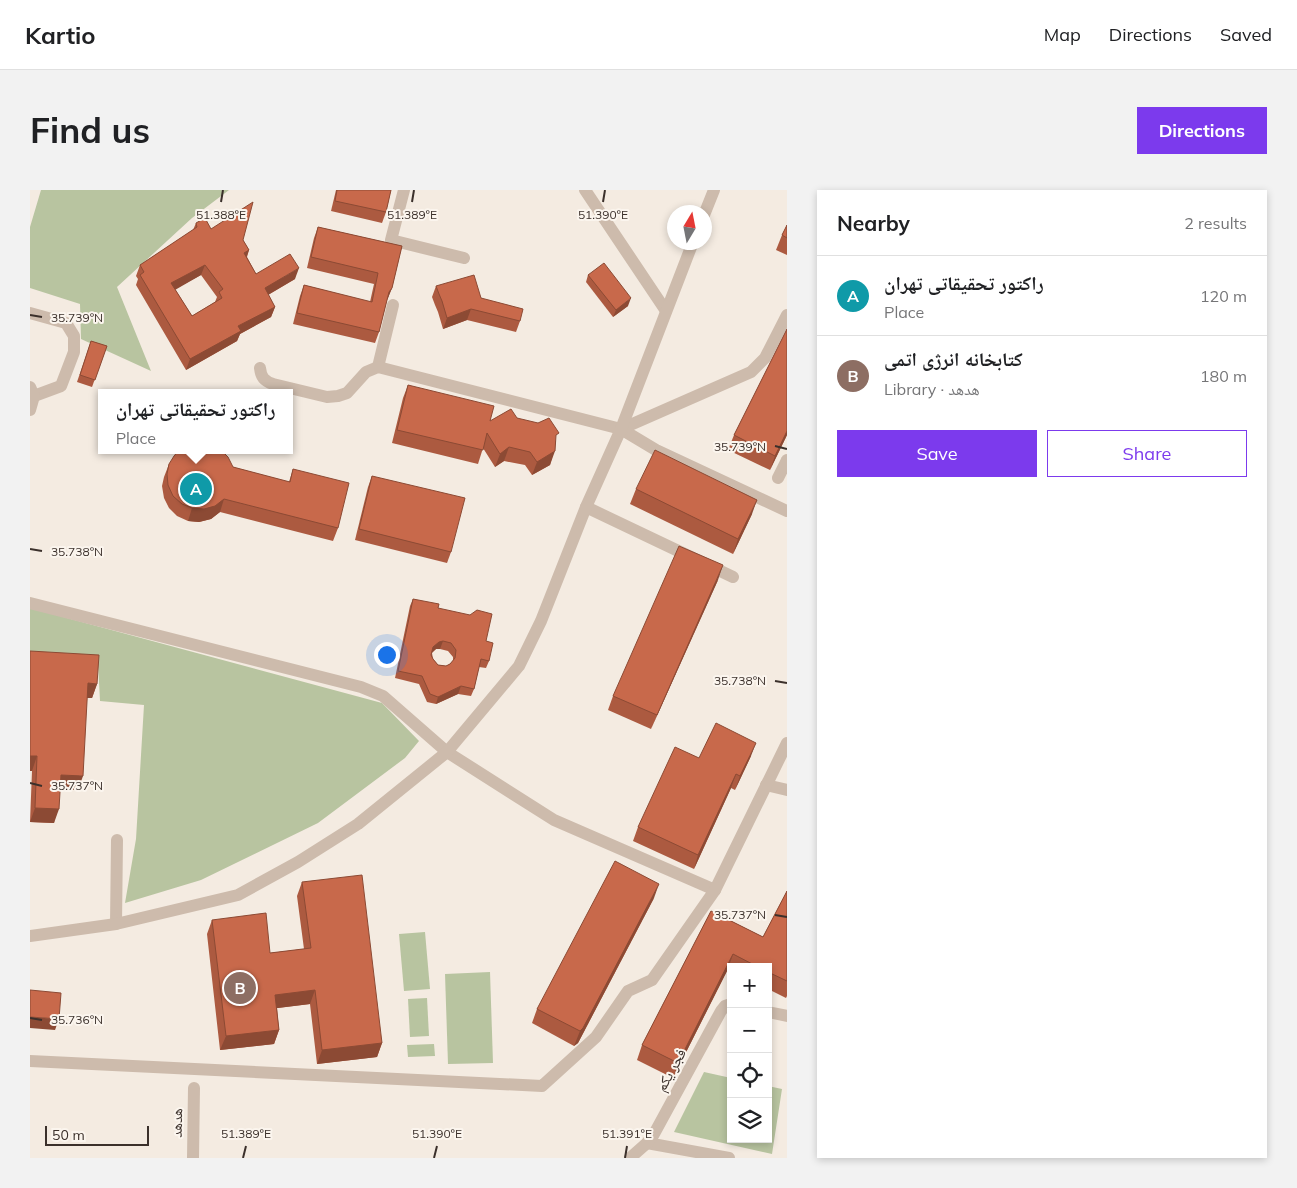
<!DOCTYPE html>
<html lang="en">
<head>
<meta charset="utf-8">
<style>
	:root { --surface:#fff; --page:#f2f2f2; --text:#202124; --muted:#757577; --line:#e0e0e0; --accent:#7c3aed }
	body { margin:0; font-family:Mulish,"Noto Naskh Arabic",sans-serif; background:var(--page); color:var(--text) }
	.controls { position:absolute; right:15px; bottom:15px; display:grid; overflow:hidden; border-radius:0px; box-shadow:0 2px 8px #0003 }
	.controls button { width:45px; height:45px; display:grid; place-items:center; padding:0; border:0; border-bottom:1px solid var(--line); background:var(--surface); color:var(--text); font:25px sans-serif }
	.compass { position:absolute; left:637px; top:15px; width:45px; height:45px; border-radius:50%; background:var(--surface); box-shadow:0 2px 8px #0003; rotate:10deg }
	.scale { position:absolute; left:15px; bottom:12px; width:104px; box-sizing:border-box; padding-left:5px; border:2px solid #3b302b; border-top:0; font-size:14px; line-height:18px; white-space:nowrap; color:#3b302b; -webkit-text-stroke:4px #fbf5ee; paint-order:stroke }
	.you { position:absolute; left:356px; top:464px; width:18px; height:18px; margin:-12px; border:4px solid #fff; border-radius:50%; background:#1a73e8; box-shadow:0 0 0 8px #1a73e833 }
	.badge { display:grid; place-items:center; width:32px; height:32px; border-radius:50%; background:var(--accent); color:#fff; font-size:16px; font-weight:700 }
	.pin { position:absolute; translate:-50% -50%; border:2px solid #fff; box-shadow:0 1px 5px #0006 }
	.popup { position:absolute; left:68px; top:199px; width:195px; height:65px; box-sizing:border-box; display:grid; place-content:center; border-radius:0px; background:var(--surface); filter:drop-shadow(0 1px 4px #0005); font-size:16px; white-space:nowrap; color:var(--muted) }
	.popup b { font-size:19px; color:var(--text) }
	.popup::after { content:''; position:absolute; left:50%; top:100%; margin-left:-10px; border:10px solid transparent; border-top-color:var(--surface) }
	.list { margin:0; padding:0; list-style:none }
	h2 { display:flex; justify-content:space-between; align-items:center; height:65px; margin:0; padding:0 20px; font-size:21px }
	h2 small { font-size:16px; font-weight:400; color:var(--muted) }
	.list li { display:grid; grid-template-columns:32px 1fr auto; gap:15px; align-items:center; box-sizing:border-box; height:80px; padding:0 20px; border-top:1px solid var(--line) }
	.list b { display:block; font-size:19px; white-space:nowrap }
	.list p { margin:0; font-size:16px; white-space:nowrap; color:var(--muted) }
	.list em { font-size:16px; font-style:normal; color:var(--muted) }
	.actions { display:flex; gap:10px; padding:15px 20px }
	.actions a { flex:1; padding:11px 0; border:1px solid var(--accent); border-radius:0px; text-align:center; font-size:18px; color:var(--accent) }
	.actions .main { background:var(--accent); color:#fff }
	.icon { flex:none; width:28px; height:28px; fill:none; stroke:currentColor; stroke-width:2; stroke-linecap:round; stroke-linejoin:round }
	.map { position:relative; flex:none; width:757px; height:968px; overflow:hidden; border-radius:0px }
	header { display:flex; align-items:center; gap:30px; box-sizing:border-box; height:70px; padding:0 25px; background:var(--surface); border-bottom:1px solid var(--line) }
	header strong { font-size:24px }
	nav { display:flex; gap:28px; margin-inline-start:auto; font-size:18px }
	.intro { display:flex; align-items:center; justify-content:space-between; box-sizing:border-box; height:120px; padding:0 30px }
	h1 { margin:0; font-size:35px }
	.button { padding:12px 22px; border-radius:0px; background:var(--accent); color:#fff; font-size:18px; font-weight:700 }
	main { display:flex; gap:30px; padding:0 30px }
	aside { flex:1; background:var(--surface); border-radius:0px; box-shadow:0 2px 8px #0003 }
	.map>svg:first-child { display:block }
	.green { fill:#b8c4a0 }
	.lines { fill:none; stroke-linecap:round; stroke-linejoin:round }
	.minor { stroke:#cdbbac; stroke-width:12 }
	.wall { fill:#ac5a40; fill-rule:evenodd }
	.shaded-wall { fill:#8c4a34 }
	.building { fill:#c8694b; stroke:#8c4a34; fill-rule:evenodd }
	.ticks { fill:none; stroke:#3b302b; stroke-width:2 }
	.labels { text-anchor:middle; stroke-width:4; stroke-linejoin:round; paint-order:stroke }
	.street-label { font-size:15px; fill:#3b302b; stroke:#fbf5ee }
	.ticks-label { font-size:12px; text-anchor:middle; fill:#3b302b; stroke:#fbf5ee; stroke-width:4; stroke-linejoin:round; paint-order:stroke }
</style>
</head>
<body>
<header>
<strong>Kartio</strong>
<nav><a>Map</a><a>Directions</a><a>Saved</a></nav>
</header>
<div class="intro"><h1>Find us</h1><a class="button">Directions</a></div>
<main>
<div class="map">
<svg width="757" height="968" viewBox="0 0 757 968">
	<rect width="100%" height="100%" fill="#f4ebe1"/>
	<!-- green -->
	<g class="green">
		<polygon points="11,0 199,0 162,28 87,97 121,181 51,149 50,114 0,98 0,37"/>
		<polygon points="0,418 352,513 389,551 375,568 288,633 171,690 95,713 106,649 114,515 70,511 68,473 0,471"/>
		<polygon points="395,742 400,799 374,801 369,744"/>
		<polygon points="460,782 463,873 418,874 415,784"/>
		<polygon points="397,808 399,846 380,847 378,809"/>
		<polygon points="404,854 405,866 378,867 377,855"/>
		<polygon points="674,882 701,888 701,949 738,949 738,896 752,899 742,964 644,942"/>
	</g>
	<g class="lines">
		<!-- minor -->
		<g class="minor">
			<polyline points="374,0 361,50 434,68"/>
			<polyline points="555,0 636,121"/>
			<polyline points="674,25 684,0"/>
			<polyline points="0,123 36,133 44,146 44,162 31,196 4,206"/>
			<polyline points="348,177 363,115"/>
			<path d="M230,178C231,187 234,191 243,194L297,207L308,206L317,203L336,182L348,177L591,239L626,260L757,321"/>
			<polyline points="0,197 4,206 0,220"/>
			<polyline points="591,239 721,182 735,168 757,125"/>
			<polyline points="748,288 757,270"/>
			<polyline points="556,317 703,387"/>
			<polyline points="0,413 331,497 353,506 417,562 524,630 685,700"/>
			<polyline points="736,595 757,600"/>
			<polyline points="86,734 87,650"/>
			<polyline points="0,746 86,734 208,705 268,672 328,634 417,562 489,476 511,431 556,317 591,239 663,52"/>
			<polyline points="738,822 757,826"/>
			<polyline points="0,871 512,896 566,847 598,801 622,790 685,700 757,553"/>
			<polyline points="617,953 699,968"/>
			<polyline points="163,968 164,898"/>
			<polyline points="600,968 617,953 624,944 691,821 695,816 701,814"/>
		</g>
	</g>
	<!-- wall -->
	<g class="wall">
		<polygon points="306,0 361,0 356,22 352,33 301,21"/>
		<path d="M166,33L181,39L213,50L219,60L217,67L226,84L265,89L238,105L245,117L241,127L210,144L207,151L156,180L106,95L108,89L106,86L110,75L163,40ZM171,85L187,107L185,112L162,126L145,99Z"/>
		<polygon points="757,35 757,65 746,60 752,45"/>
		<polygon points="288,37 372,56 362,98 357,110 349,142 345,153 263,134 270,106 274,95 340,112 344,94 277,78 284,48"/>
		<polygon points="558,85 598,116 583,127 556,92"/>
		<polygon points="406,96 451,108 490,131 486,142 437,130 413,139 408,122 405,115 402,107"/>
		<polygon points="757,139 757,245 740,280 698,260 704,245"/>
		<polygon points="61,151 77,156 62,197 47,192"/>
		<polygon points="378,195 460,231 487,228 526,251 520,275 502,285 495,275 474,271 465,277 453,258 448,274 362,253 373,208"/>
		<polygon points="139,274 203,277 259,292 263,279 308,338 303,351 190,322 181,329 169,332 158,331 147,326 139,318 134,308 132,296 134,287"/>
		<polygon points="342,286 421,362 417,373 325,350 338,297"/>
		<polygon points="606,299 722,324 703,364 600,314"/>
		<polygon points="688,390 621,539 578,520 583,506"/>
		<path d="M383,409L408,418L456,451L459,471L456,478L449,477L444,499L441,506L428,504L406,514L397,512L389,494L365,488L380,416ZM406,459H410L418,461L423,467V471L420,474L416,476L408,475L403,469L402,463Z"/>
		<polygon points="0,461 67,494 62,508 57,508 48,600 30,599 24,633 0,632 2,581"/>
		<polygon points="721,566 705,600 701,598 664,679 603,651 608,637 669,568"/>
		<polygon points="272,692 352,853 347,867 287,874 280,814 247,818 249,840 244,854 190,860 177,744 182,730 240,763 274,759 267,706"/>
		<polygon points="757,701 757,806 756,808 738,799 738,777 701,777 701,780 698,779 643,888 607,870 612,855 681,721 733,747"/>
		<polygon points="624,708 548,853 544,856 502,833 507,819"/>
	</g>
	<!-- shaded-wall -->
	<g class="shaded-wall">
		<polygon points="219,60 215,71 214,63"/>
		<polygon points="175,75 171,85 138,104 141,93"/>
		<polygon points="269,78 265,89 231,109 235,98"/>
		<polygon points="362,98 358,108 355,113 359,102"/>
		<polygon points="601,108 598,116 583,127 586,120"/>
		<polygon points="245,117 241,127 210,144 207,151 156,180 160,169 208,136"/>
		<polygon points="441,119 437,130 413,139 417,128"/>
		<polygon points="757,241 757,245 740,280 745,266"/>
		<polygon points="479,257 474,271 465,277 470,264"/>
		<polygon points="525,261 520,275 502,285 507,272"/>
		<polygon points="194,309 190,322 181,329 169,332 158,331 162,318"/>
		<polygon points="727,310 722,324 703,364 708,349"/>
		<polygon points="693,375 688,390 621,539 627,525"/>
		<polygon points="413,451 410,459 406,459 400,464 403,457 409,452"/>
		<polygon points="58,493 67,494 62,508 52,508"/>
		<polygon points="431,496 428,504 406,514 408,507"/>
		<polygon points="726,553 721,566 705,600 710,586"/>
		<polygon points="0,566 7,566 2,581 0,581"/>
		<polygon points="706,584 701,598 664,679 668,665"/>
		<polygon points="31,585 53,586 48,600 26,599"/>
		<polygon points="5,618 29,619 24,633 0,632"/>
		<polygon points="629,694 624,708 548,853 544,856 550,841"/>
		<polygon points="703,764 698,779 643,888 648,873"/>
		<polygon points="285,800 280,814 240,819 245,805"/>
		<polygon points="0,827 29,829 25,840 0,838"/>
		<polygon points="249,840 244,854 190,860 196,846"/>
		<polygon points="352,853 347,867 287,874 292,860"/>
	</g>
	<!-- building -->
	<g class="building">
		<polygon points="307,0 361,0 356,22 305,11"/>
		<path d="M223,12L213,50L219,60L214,63L226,84L260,64L269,78L235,98L245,117L208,136L211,141L160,169L110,85L114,82L110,75L167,37L166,33L175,28L181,39ZM175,75L193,99L189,102L192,108L162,126L141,93Z"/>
		<polygon points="757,35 757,48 752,45"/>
		<polygon points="288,37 372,56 362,98 359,102 349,142 267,123 274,95 342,112 348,83 281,67"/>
		<polygon points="574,73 601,108 586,120 558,85"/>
		<polygon points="444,85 451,108 493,119 490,131 441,119 417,128 412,111 409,104 406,96"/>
		<polygon points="757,139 757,241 745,266 704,245"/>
		<polygon points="61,151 77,156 65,190 50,185"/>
		<polygon points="378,195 464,216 460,231 481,219 487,228 508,233 519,228 529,243 526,245 525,261 507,272 500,262 479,257 470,264 457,243 453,260 367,240"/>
		<polygon points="149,260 191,260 198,267 203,277 260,292 263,279 319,293 308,338 194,309 185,316 174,319 162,318 152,314 143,306 138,295 137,284 139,274 144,266"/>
		<polygon points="625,260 727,310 708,349 606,299"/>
		<polygon points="342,286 435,308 421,362 329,339"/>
		<polygon points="649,356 693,375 627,525 583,506"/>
		<path d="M383,409L409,414L408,418L440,425L447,420L462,424L456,451L463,453L459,471L451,469L444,499L431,496L408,507L400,504L392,486L368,481ZM413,451L421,453L426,460L425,468L420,474L416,476L408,475L403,469L401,465L403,457L409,452Z"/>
		<polygon points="0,461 69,465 67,494 58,493 53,586 31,585 29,619 5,618 7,566 0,566"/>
		<polygon points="686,533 726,553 710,586 706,584 668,665 608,637 645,557 669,568"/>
		<polygon points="585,671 629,694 553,838 550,841 507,819"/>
		<polygon points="332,685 352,853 292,860 285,800 245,805 249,840 196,846 182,730 236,723 240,763 281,758 272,692"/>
		<polygon points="757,701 757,791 738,782 738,777 728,777 703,764 648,873 612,855 681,721 733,747"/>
		<polygon points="0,800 31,803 29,829 0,827"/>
	</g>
	<!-- ticks -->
	<path class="ticks" d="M191,12L193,0M382,12L384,0M573,12L575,0M0,125L12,127M745,256L757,259M0,359L12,361M745,491L757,493M0,593L12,596M745,725L757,727M0,828L12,830M213,968L216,956M404,968L407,956M595,968L597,956"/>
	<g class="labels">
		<!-- street labels -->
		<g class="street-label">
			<text transform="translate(641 880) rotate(-61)" y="5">فجر یکم</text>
			<text transform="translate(147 933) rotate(-89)" y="5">هدهد</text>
		</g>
	</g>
	<g class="ticks-label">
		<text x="191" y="29">51.388°E</text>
		<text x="382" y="29">51.389°E</text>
		<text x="573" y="29">51.390°E</text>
		<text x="47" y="132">35.739°N</text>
		<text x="710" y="261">35.739°N</text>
		<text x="47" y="366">35.738°N</text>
		<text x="710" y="495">35.738°N</text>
		<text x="47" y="600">35.737°N</text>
		<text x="710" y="729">35.737°N</text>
		<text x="47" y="834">35.736°N</text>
		<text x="216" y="948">51.389°E</text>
		<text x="407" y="948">51.390°E</text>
		<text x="597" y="948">51.391°E</text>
	</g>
</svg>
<div class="controls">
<button>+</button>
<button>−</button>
<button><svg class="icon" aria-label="locate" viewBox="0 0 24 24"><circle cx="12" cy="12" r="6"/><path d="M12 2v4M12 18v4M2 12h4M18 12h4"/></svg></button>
<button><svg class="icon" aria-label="layers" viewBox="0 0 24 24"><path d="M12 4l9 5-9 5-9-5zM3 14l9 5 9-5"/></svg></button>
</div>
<svg class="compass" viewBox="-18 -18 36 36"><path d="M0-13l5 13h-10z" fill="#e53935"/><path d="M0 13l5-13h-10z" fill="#757577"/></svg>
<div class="scale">50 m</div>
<div class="you"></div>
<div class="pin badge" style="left:166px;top:299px;background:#0f9aa8">A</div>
<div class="popup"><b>راکتور تحقیقاتی تهران</b>Place</div>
<div class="pin badge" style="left:210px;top:798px;background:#8d6e63">B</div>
</div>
<aside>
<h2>Nearby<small>2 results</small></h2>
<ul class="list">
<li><span class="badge" style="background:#0f9aa8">A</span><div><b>راکتور تحقیقاتی تهران</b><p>Place</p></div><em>120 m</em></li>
<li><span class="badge" style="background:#8d6e63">B</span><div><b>کتابخانه انرژی اتمی</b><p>Library · هدهد</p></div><em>180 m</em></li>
</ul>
<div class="actions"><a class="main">Save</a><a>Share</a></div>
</aside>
</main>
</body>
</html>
